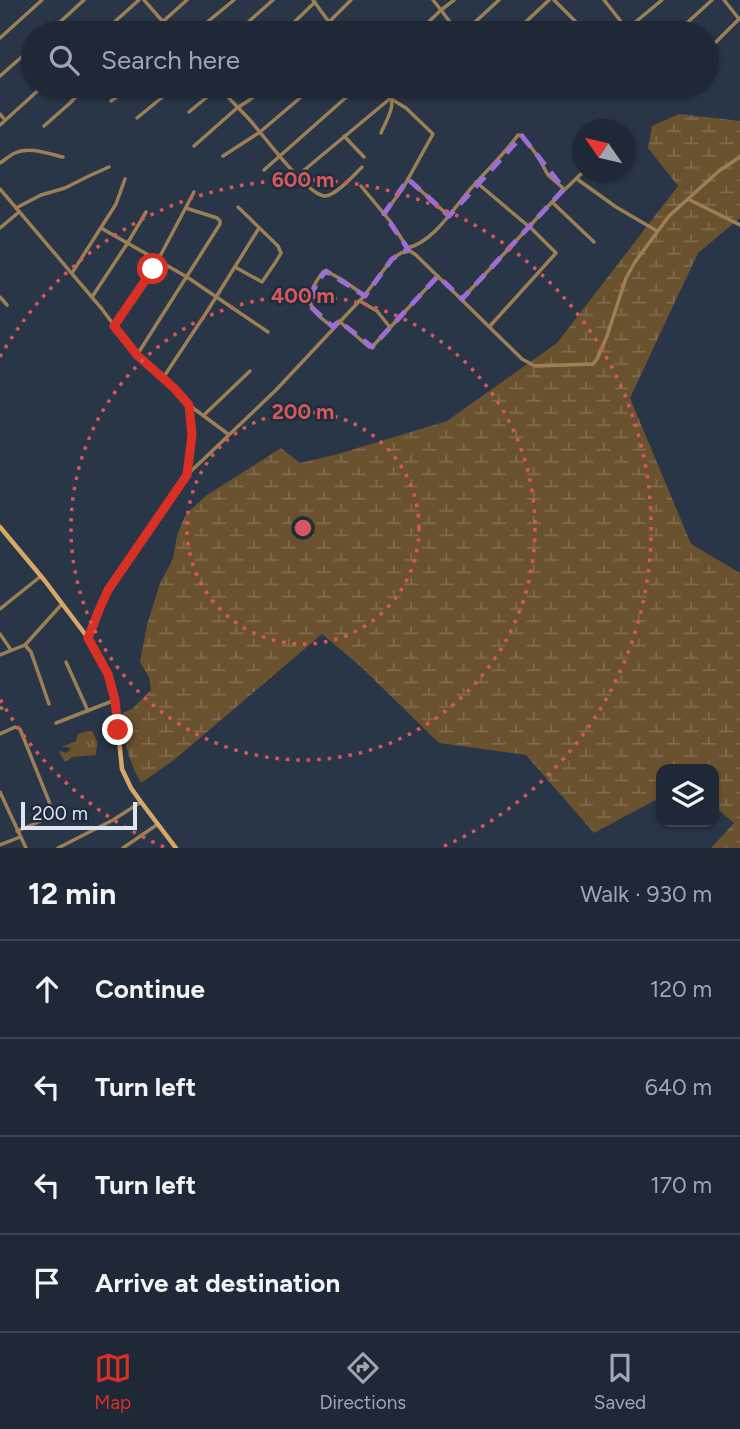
<!DOCTYPE html>
<html lang="en">
<head>
<meta charset="utf-8">
<style>
	:root { --surface:#1e2836; --page:#26303e; --text:#f1f3f6; --muted:#a1a6ad; --line:#3c4451; --accent:#d93025 }
	body { margin:0; font-family:Figtree,sans-serif; background:var(--page); color:var(--text) }
	.controls { position:absolute; right:21px; bottom:21px; display:grid; overflow:hidden; border-radius:14px; box-shadow:0 2px 5px #0004 }
	.controls button { width:63px; height:63px; display:grid; place-items:center; padding:0; border:0; border-bottom:2px solid var(--line); background:var(--surface); color:var(--text); font:35px sans-serif }
	.compass { position:absolute; left:572px; top:119px; width:63px; height:63px; border-radius:50%; background:var(--surface); box-shadow:0 2px 5px #0004; rotate:304deg }
	.scale { position:absolute; left:21px; bottom:18px; width:116px; box-sizing:border-box; padding-left:7px; border:4px solid #dce5f1; border-top:0; font-size:19px; line-height:24px; white-space:nowrap; color:#dce5f1; -webkit-text-stroke:5px #1e2c3d; paint-order:stroke }
	.stop { position:absolute; width:21px; height:21px; margin:-16px; border:5px solid #d93025; border-radius:50%; background:#fff }
	.stop.end { background:#d93025; border-color:#fff; box-shadow:0 2px 7px #0008 }
	.list { margin:0; padding:0; list-style:none }
	h2 { display:flex; justify-content:space-between; align-items:center; height:91px; margin:0; padding:0 28px; font-size:30px }
	h2 small { font-size:23px; font-weight:400; color:var(--muted) }
	.list li { display:grid; grid-template-columns:46px 1fr auto; gap:21px; align-items:center; box-sizing:border-box; height:98px; padding:0 28px; border-top:2px solid var(--line) }
	.list b { display:block; font-size:26px; white-space:nowrap }
	.list em { font-size:23px; font-style:normal; color:var(--muted) }
	.icon { flex:none; width:38px; height:38px; fill:none; stroke:currentColor; stroke-width:2; stroke-linecap:round; stroke-linejoin:round }
	.map { position:relative; flex:none; width:740px; height:848px; overflow:hidden }
	.search { position:absolute; background:var(--surface); box-shadow:0 2px 5px #0004; left:21px; right:21px; top:21px; height:77px; display:flex; align-items:center; gap:18px; box-sizing:border-box; padding:0 24px; border-radius:38px; color:var(--muted); font-size:26px }
	.sheet { height:483px; background:var(--surface) }
	nav { display:flex; justify-content:space-around; align-items:center; box-sizing:border-box; height:98px; border-top:2px solid var(--line); background:var(--surface); font-size:19px; color:var(--muted) }
	nav a { display:grid; justify-items:center; gap:4px }
	nav .on { color:var(--accent) }
	.map>svg:first-child { display:block }
	.grass { fill:url(#grass-tufts) }
	.wetland { fill:url(#wetland-marsh) }
	.lines { fill:none; stroke-linecap:round; stroke-linejoin:round }
	.minor { stroke:#9d7f56; stroke-width:3.5 }
	.secondary { stroke:#d7a865; stroke-width:4.5 }
	.route { stroke:#d93025; stroke-width:9 }
	.marked { fill:none; stroke:#9d6dd0; stroke-width:5; stroke-dasharray:14 9; stroke-linejoin:round }
	.ring { fill:none; stroke:#d8575a; stroke-width:3.5; stroke-dasharray:3.5 7 }
	.centre { fill:#d8575a; stroke:#1e2c3d; stroke-width:3.5 }
	.ring-label { font-size:21px; text-anchor:middle; font-weight:bold; fill:#d8575a; stroke:#1e2c3d; stroke-width:5; stroke-linejoin:round; paint-order:stroke }
</style>
</head>
<body>
<div class="map">
<svg width="740" height="848" viewBox="0 0 740 848">
	<defs>
		<pattern id="grass-tufts" width="24" height="20" patternUnits="userSpaceOnUse" patternTransform="scale(1.75)"><rect width="24" height="20" fill="#6b522f"/><path d="M3 7l-1-3M5 7V3M7 7l1-3M15 17l-1-3M17 17v-4M19 17l1-3" fill="none" stroke="#806b4e"/></pattern>
		<pattern id="wetland-marsh" width="20" height="14" patternUnits="userSpaceOnUse" patternTransform="scale(1.75)"><rect width="20" height="14" fill="#6b522f"/><path d="M1 5h8M5 5V1M11 12h8M15 12V8" fill="none" stroke="#806b4e"/></pattern>
	</defs>
	<rect width="100%" height="100%" fill="#283648"/>
	<!-- grass -->
	<polygon class="grass" points="88,731 92,731 97,741 96,755 72,757 65,762 59,752 61,751 66,753 71,749 68,747 63,747 64,746 76,741 78,734"/>
	<!-- wetland -->
	<path class="wetland" d="M679,114L740,121V218L698,253L630,398L691,544L740,573V848H711L734,823L714,806V769H661V797L594,833L526,755L439,743L359,665L322,634L174,760L141,783C128,761 124,739 121,714L133,708L151,690L149,677L140,662L147,625L160,583L173,559L177,535L186,514L207,495L281,448L300,463L338,454L447,421L557,343L678,186L648,148L652,126Z"/>
	<g class="lines">
		<!-- minor -->
		<g class="minor">
			<polyline points="144,0 173,33"/>
			<polyline points="313,0 337,33"/>
			<polyline points="433,0 441,10 454,0"/>
			<polyline points="554,0 581,27 579,33"/>
			<polyline points="604,0 630,33"/>
			<polyline points="724,0 739,19"/>
			<polyline points="627,29 662,0"/>
			<polyline points="48,33 84,0"/>
			<polyline points="102,33 139,0"/>
			<polyline points="150,33 187,0"/>
			<polyline points="194,33 234,0"/>
			<polyline points="236,33 273,0"/>
			<polyline points="283,33 315,2"/>
			<polyline points="318,33 351,0"/>
			<polyline points="417,33 441,10 458,33"/>
			<polyline points="463,33 499,0"/>
			<polyline points="514,33 549,0"/>
			<polyline points="676,33 712,0"/>
			<polyline points="0,38 42,0"/>
			<polyline points="707,51 740,18"/>
			<polyline points="0,76 33,47"/>
			<path d="M218,86C227,97 238,107 248,118C262,133 305,193 324,196C335,197 355,174 362,167"/>
			<polyline points="392,96 406,86"/>
			<polyline points="111,101 132,86"/>
			<polyline points="189,112 219,87"/>
			<polyline points="0,114 5,120"/>
			<polyline points="137,118 176,86"/>
			<polyline points="0,125 43,86"/>
			<polyline points="44,126 70,103 86,86"/>
			<path d="M381,133C389,114 398,105 386,86"/>
			<polyline points="344,136 364,157"/>
			<polyline points="194,146 237,108 251,99 266,86"/>
			<polyline points="223,156 260,132 314,86"/>
			<path d="M0,163C5,160 10,155 15,153C29,146 49,154 63,157"/>
			<polyline points="264,170 359,86"/>
			<polyline points="297,176 392,97"/>
			<polyline points="408,179 449,216"/>
			<polyline points="577,179 616,207 657,231"/>
			<polyline points="476,182 533,230 556,253 490,326"/>
			<polyline points="361,186 390,221 409,250"/>
			<polyline points="0,189 102,309 133,351 174,388 189,405 192,435 187,473"/>
			<polyline points="688,199 740,225"/>
			<polyline points="552,202 594,242"/>
			<polyline points="16,208 41,195 65,188 91,175 109,167"/>
			<polyline points="384,214 403,188 433,134 406,108 393,100"/>
			<polyline points="0,228 19,212"/>
			<polyline points="101,228 187,277 268,332"/>
			<path d="M407,248C435,242 456,204 474,185C489,168 505,153 518,135L522,136L537,155L548,175L564,189"/>
			<polyline points="235,267 262,282 277,260 281,253 278,246 238,207"/>
			<polyline points="72,273 116,204 125,179"/>
			<polyline points="0,297 7,305"/>
			<polyline points="92,297 127,244 146,212"/>
			<polyline points="462,299 552,202 583,172"/>
			<polyline points="360,301 377,311 389,326"/>
			<polyline points="339,321 369,347 372,347 438,276"/>
			<polyline points="115,326 158,260 194,192"/>
			<path d="M333,327C307,309 302,299 323,272L326,271L341,279L364,295"/>
			<polyline points="137,355 220,224 220,221 217,218 186,208"/>
			<polyline points="163,378 208,310 259,228"/>
			<polyline points="189,405 228,434"/>
			<polyline points="204,415 250,371"/>
			<polyline points="0,609 41,576"/>
			<polyline points="0,634 11,650"/>
			<polyline points="88,638 99,610 108,590 187,475 276,390 364,296 392,259 401,253 410,251 416,255 522,359 535,366 593,364 597,359 607,336 626,278 635,262 669,216 719,171 740,157"/>
			<polyline points="25,645 31,652 49,704"/>
			<polyline points="0,655 25,645 62,604"/>
			<polyline points="66,662 88,711"/>
			<polyline points="0,708 2,708"/>
			<polyline points="56,723 115,700"/>
			<polyline points="0,734 15,727 20,729 54,814 53,816 17,831"/>
			<polyline points="0,792 26,848"/>
			<polyline points="0,845 20,837"/>
			<polyline points="58,848 113,820 141,802"/>
			<polyline points="123,848 158,824"/>
		</g>
		<!-- secondary -->
		<polyline class="secondary" points="0,527 45,581 88,638 101,658 108,674 115,700 122,769 131,788 141,802 176,848"/>
	</g>
	<g class="lines">
		<!-- route -->
		<polyline class="route" points="118,730 115,700 108,674 88,638 99,610 108,590 187,475 192,435 189,405 174,388 137,355 114,326 153,269"/>
	</g>
	<!-- marked area -->
	<path class="marked" d="M522,136L564,189L462,299L438,276L372,347L339,321L333,327L310,306L316,283L326,271L365,296L392,259L408,249L384,214L408,179L449,216Z"/>
	<!-- distance rings -->
	<g class="ring">
		<circle cx="303" cy="528" r="116"/>
		<circle cx="303" cy="528" r="232"/>
		<path d="M164 847A348 348 0 0 1 0 699M0 357A348 348 0 1 1 442 847"/>
	</g>
	<circle cx="303" cy="528" r="10" class="centre"/>
	<g class="ring-label">
		<text x="303" y="187">600 m</text>
		<text x="303" y="303">400 m</text>
		<text x="303" y="419">200 m</text>
	</g>
</svg>
<div class="controls">
<button><svg class="icon" aria-label="layers" viewBox="0 0 24 24"><path d="M12 4l9 5-9 5-9-5zM3 14l9 5 9-5"/></svg></button>
</div>
<svg class="compass" viewBox="-18 -18 36 36"><path d="M0-13l5 13h-10z" fill="#e53935"/><path d="M0 13l5-13h-10z" fill="#a1a6ad"/></svg>
<div class="scale">200 m</div>
<div class="stop" style="left:153px;top:269px"></div>
<div class="stop end" style="left:118px;top:730px"></div>
<div class="search"><svg class="icon" aria-label="search" viewBox="0 0 24 24"><circle cx="10" cy="10" r="6"/><path d="M15 15l6 6"/></svg>Search here</div>
</div>
<section class="sheet">
<h2>12 min<small>Walk · 930 m</small></h2>
<ul class="list">
<li><svg class="icon" aria-label="ahead" viewBox="0 0 24 24"><path d="M12 20V5M6 11l6-6 6 6"/></svg><div><b>Continue</b></div><em>120 m</em></li>
<li><svg class="icon" aria-label="left" viewBox="0 0 24 24"><path d="M17 20v-9H6M10 6l-5 5 5 5"/></svg><div><b>Turn left</b></div><em>640 m</em></li>
<li><svg class="icon" aria-label="left" viewBox="0 0 24 24"><path d="M17 20v-9H6M10 6l-5 5 5 5"/></svg><div><b>Turn left</b></div><em>170 m</em></li>
<li><svg class="icon" aria-label="arrive" viewBox="0 0 24 24"><path d="M6 21V4h12l-3 4 3 4H6"/></svg><div><b>Arrive at destination</b></div></li>
</ul>
</section>
<nav>
<a class="on"><svg class="icon" aria-label="map" viewBox="0 0 24 24"><path d="M3 6l6-2 6 2 6-2v14l-6 2-6-2-6 2zM9 4v14M15 6v14"/></svg>Map</a>
<a><svg class="icon" aria-label="directions" viewBox="0 0 24 24"><path d="M12 3l9 9-9 9-9-9zM9 14v-3h6M13 9l2 2-2 2"/></svg>Directions</a>
<a><svg class="icon" aria-label="saved" viewBox="0 0 24 24"><path d="M7 4h10v16l-5-4-5 4z"/></svg>Saved</a>
</nav>
</body>
</html>
